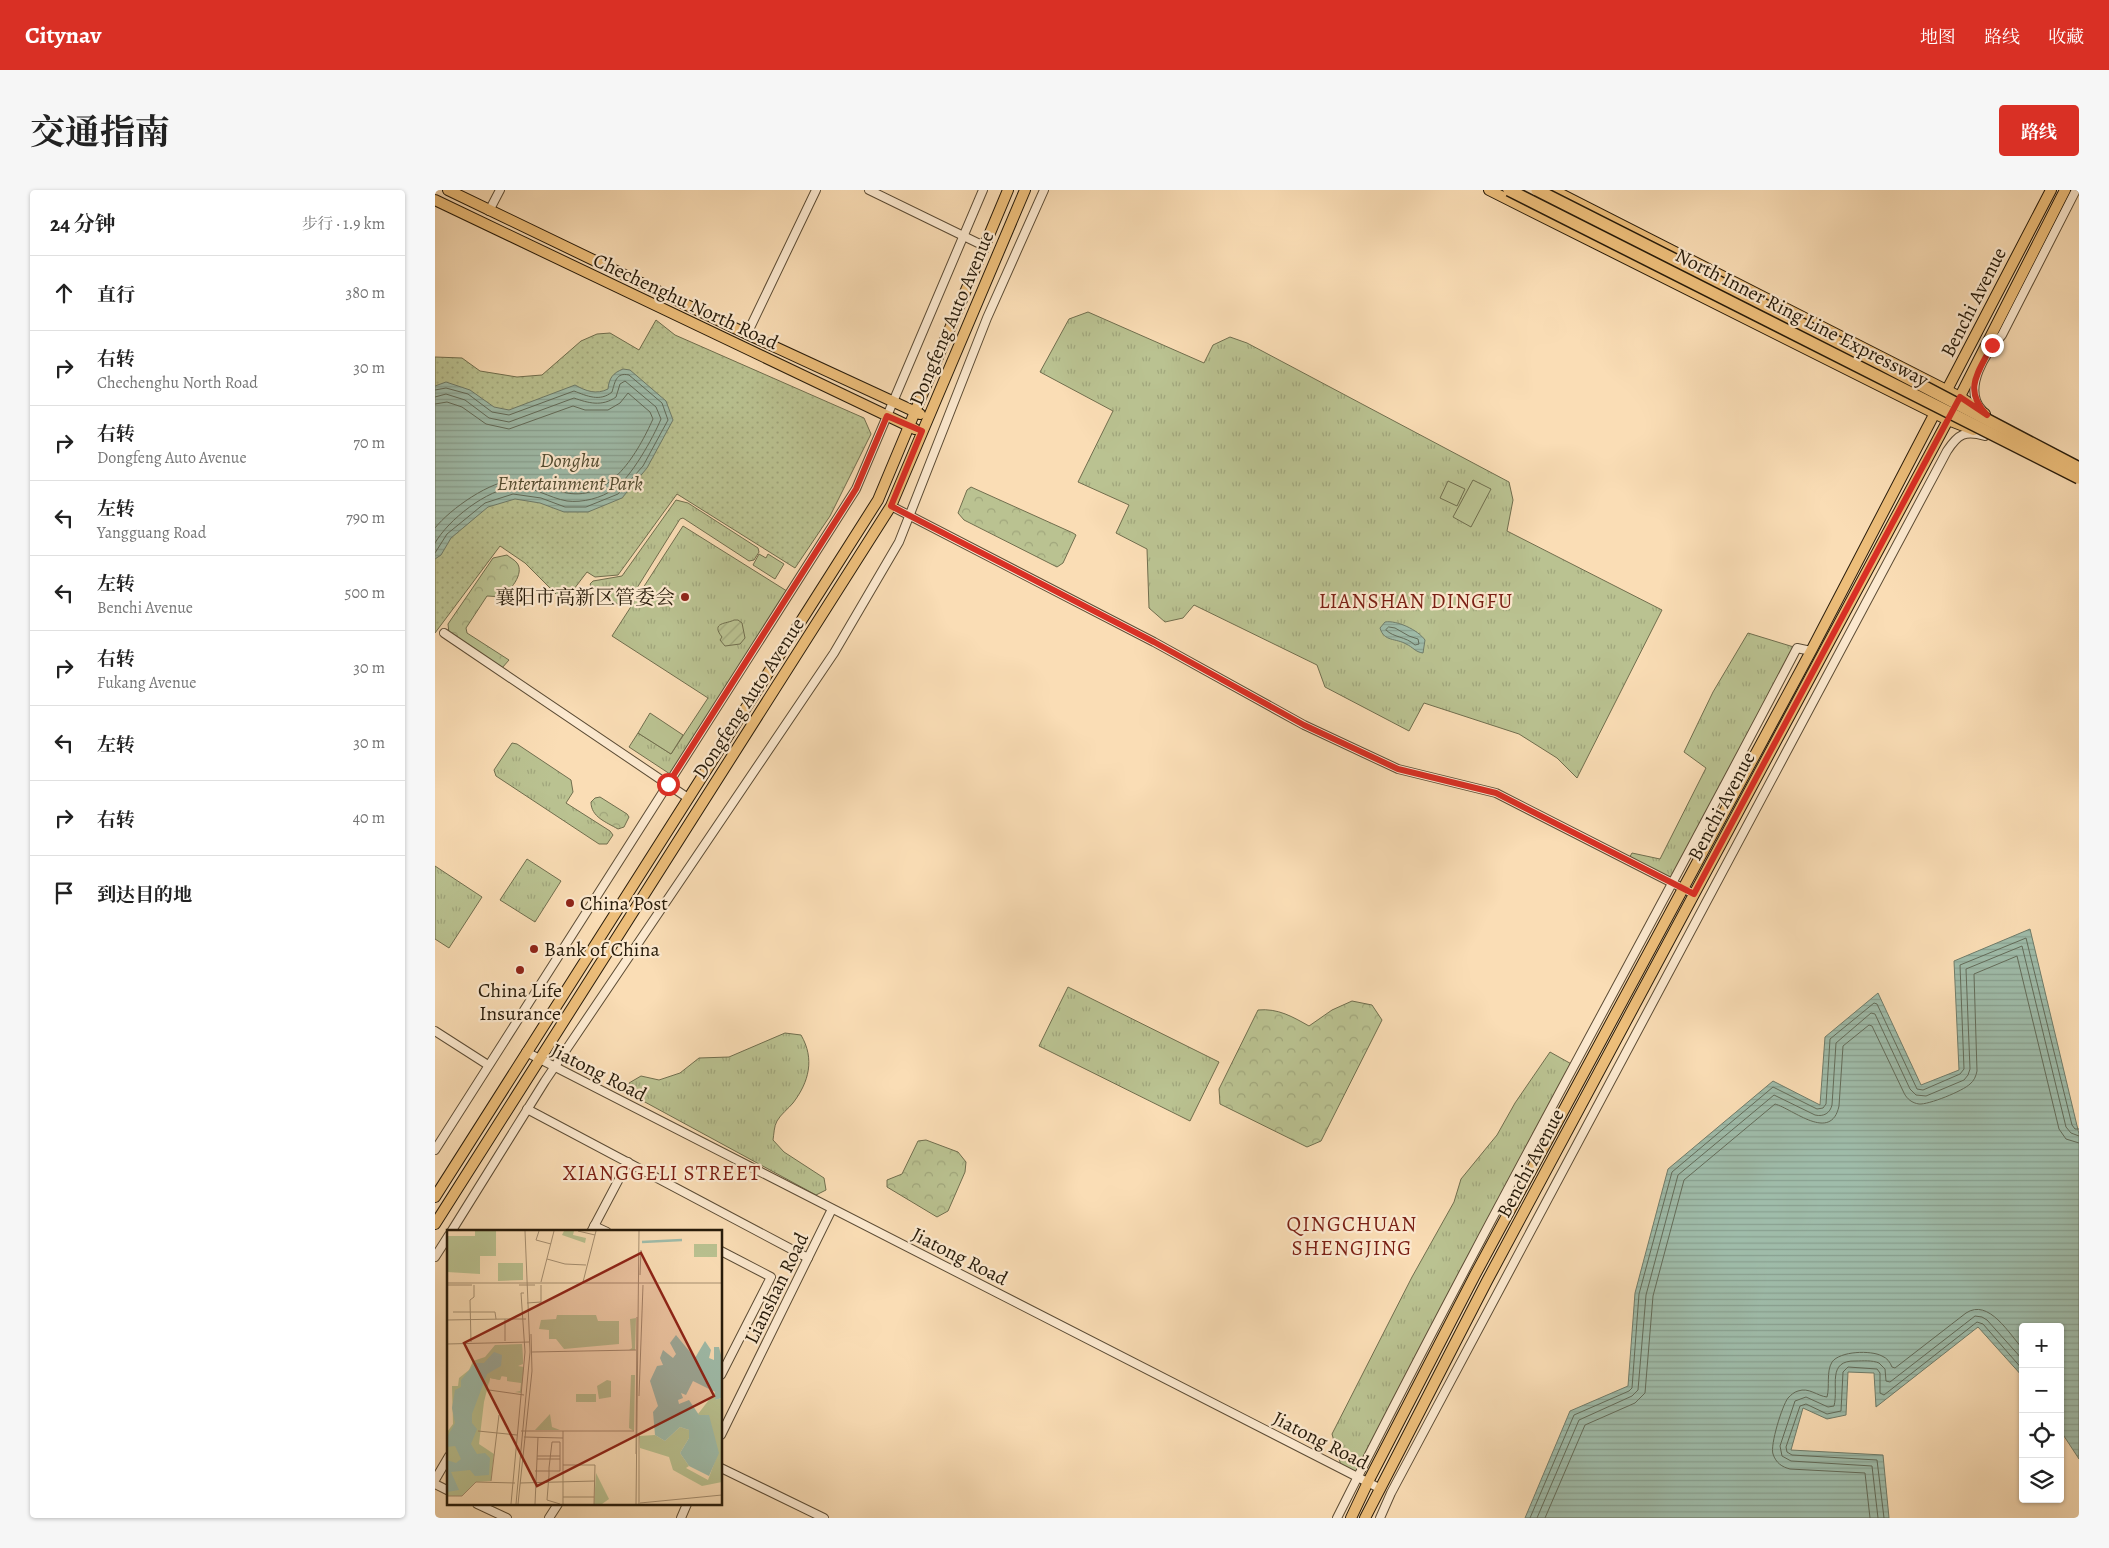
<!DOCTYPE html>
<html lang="zh">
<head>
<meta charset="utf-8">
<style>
	:root { --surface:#fff; --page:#f6f6f6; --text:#222; --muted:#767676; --line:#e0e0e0; --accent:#d93025 }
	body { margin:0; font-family:Alegreya,"Noto Serif SC",serif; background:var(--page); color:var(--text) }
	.controls { position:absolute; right:15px; bottom:15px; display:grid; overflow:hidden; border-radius:5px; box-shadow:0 1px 4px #0004 }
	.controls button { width:45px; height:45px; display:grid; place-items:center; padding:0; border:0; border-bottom:1px solid var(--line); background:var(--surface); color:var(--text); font:25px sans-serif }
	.stop { position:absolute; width:15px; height:15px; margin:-11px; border:4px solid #d93025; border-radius:50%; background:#fff }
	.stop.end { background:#d93025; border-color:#fff; box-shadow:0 1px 5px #0008 }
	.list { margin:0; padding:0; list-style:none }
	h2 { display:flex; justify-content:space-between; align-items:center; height:65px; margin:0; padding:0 20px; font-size:21px }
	h2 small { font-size:16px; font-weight:400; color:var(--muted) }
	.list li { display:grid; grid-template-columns:32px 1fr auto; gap:15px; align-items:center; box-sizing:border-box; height:75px; padding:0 20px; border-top:1px solid var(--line) }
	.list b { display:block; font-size:19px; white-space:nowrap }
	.list p { margin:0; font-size:16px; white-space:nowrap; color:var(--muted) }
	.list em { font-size:16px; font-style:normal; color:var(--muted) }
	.icon { flex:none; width:28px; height:28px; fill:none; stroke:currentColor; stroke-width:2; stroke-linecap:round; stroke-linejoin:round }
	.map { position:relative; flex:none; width:1644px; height:1328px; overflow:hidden; border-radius:5px }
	header { display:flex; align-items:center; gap:30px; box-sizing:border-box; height:70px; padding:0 25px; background:var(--accent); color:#fff }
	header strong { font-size:24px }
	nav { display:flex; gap:28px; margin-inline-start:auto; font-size:18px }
	.intro { display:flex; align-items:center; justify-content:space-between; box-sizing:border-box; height:120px; padding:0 30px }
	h1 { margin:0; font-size:35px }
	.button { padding:12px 22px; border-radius:5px; background:var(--accent); color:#fff; font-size:18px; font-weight:700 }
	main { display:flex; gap:30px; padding:0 30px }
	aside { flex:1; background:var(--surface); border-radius:5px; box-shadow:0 1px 4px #0004 }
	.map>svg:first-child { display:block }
	.grass { fill:url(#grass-tufts); stroke:#706e4e }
	.forest { fill:url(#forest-crowns); stroke:#706e4e }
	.park { fill:url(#park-dots); stroke:#706e4e }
	.garden { fill:url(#garden-furrows); stroke:#706e4e }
	.pitch { fill:#bac291; stroke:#706e4e }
	.water { fill:url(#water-rules); stroke:#6f7c6a }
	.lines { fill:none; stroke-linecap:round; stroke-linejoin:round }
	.shore { stroke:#636c5a; stroke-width:1 }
	.minor-casing { stroke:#5c4c35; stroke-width:10 }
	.major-casing { stroke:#271b0a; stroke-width:12 }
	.minor { stroke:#fce9cf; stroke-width:8 }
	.major { stroke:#edbe7a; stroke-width:10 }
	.highway-bridge-casing { stroke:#271b0a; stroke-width:14; stroke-linecap:butt }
	.highway-bridge { stroke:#edbe7a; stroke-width:11 }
	.route { stroke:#d93025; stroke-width:6 }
	.poi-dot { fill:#8f2418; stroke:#fce9cf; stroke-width:2 }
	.labels { text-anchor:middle; stroke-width:4.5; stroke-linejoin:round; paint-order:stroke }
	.street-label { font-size:20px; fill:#271b0a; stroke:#fce9cf }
	.park-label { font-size:20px; font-style:italic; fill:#534d32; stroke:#fce9cf }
	.poi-label { font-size:20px; fill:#271b0a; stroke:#fce9cf; text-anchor:start }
	.neighbourhood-label { font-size:21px; letter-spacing:1px; fill:#7a1f14; stroke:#fce9cf }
	.inset-river { fill:none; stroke:#9fbcaa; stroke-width:2.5 }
	.inset-road { fill:none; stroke:#a68f71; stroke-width:1 }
	.view { fill:#8f2418; fill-opacity:0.15; stroke:#8f2418; stroke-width:2.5 }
	.inset-edge { fill:none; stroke:#271b0a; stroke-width:2.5 }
</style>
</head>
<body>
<header>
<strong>Citynav</strong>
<nav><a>地图</a><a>路线</a><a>收藏</a></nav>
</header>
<div class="intro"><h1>交通指南</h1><a class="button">路线</a></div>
<main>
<aside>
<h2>24 分钟<small>步行 · 1.9 km</small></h2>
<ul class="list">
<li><svg class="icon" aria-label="ahead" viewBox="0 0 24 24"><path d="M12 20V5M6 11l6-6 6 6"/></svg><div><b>直行</b></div><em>380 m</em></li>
<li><svg class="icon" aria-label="right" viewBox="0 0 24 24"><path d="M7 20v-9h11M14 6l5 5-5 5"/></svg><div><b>右转</b><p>Chechenghu North Road</p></div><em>30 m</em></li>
<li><svg class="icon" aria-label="right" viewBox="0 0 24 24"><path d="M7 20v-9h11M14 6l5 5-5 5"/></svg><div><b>右转</b><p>Dongfeng Auto Avenue</p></div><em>70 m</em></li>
<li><svg class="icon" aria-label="left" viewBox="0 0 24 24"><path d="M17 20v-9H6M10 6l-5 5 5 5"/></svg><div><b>左转</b><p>Yangguang Road</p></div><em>790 m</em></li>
<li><svg class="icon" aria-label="left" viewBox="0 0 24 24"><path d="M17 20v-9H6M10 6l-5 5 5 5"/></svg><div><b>左转</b><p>Benchi Avenue</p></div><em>500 m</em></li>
<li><svg class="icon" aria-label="right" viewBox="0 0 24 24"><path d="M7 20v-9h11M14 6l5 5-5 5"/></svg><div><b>右转</b><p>Fukang Avenue</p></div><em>30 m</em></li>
<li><svg class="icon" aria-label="left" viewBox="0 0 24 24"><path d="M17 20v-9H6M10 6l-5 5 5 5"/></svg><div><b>左转</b></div><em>30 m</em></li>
<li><svg class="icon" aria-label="right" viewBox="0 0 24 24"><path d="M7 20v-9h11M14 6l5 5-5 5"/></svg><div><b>右转</b></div><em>40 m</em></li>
<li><svg class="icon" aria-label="arrive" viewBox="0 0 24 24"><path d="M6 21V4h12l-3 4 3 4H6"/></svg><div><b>到达目的地</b></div></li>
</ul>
</aside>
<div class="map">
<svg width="1644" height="1328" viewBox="0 0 1644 1328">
	<defs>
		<pattern id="grass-tufts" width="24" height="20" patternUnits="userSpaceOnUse" patternTransform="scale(1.25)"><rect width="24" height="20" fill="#bac291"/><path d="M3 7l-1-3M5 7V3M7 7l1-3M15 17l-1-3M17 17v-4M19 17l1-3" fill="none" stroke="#a0a67c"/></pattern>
		<pattern id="forest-crowns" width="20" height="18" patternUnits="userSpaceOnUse" patternTransform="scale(1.25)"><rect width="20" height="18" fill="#bac291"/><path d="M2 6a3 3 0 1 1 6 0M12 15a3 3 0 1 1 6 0" fill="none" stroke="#a0a67c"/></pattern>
		<pattern id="park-dots" width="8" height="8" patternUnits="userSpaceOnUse" patternTransform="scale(1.25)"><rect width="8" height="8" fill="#bac291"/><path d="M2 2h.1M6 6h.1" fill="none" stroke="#a0a67c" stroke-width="1.8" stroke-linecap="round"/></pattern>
		<pattern id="garden-furrows" width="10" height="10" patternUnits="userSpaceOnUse" patternTransform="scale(1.25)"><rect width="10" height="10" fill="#bac291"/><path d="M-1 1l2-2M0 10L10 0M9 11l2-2" fill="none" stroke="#a0a67c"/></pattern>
		<pattern id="water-rules" width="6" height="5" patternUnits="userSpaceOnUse" patternTransform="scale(1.25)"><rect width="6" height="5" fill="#9fbcaa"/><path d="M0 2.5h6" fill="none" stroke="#89a191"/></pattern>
	</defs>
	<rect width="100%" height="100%" fill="#faddb5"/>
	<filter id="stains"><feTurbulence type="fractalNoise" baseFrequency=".004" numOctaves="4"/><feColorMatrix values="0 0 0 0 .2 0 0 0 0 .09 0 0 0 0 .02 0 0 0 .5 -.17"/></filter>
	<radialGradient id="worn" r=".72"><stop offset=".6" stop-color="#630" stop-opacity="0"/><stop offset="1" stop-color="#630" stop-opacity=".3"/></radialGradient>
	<!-- grass -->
	<g class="grass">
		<polygon points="653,122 769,173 778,155 795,147 812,153 1074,292 1078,310 1072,341 1227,420 1142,588 1122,568 1084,544 989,513 974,541 890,497 882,475 759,415 748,428 730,432 714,418 712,359 681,343 694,315 643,292 678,221 605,182 634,129"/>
		<polygon points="241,310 253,313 323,358 324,362 319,370 314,371 248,328 245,329 192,414 186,416 157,398 155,394 158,391 187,386"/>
		<polygon points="248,336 355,403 238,586 194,557 203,543 236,564 273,508 177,446"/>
		<polygon points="1313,443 1362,458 1239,693 1193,670 1197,663 1225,669 1271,578 1249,562 1278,502"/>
		<polygon points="77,553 82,554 136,590 138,602 131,613 175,641 178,645 172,654 164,654 61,586 59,580"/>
		<polygon points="92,669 126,691 100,732 65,710"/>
		<polygon points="0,676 47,707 14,758 0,749"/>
		<polygon points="633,797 784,872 755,931 604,856"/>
		<path d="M350,843L366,845C380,869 374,892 358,913C353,919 346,924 342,931C339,936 339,944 338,950L349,962L389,988L391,1000L381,1005L197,905L194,893L206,886L224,890L245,883L264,868L294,867Z"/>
		<polygon points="1115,862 1140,876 922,1287 907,1279 897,1244 977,1087 1019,1012 1026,989 1062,945 1080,913"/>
	</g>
	<!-- forest -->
	<g class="forest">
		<polygon points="536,297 638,343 641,345 628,373 622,377 529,330 523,323 532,300"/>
		<path d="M72,365C74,367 80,370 82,373C90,383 75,403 64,406C60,407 56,406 52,406L31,438L32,443L74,470L67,478L14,444L13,434L58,368Z"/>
		<path d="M165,607L192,624L194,627L189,637L183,639C171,632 156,627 156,612L160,608Z"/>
		<path d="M917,811L937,815L947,830L886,951L872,957L785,914L784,899L823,820C843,818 858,827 874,836L897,820Z"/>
		<polygon points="491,950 523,962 531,972 530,982 513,1021 502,1027 452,997 452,990 467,984 483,951"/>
	</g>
	<!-- park -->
	<polygon class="park" points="221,130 240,145 429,228 436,244 395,326 360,378 242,304 183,385 160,387 152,382 129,412 90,373 65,356 0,443 0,167 27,168 45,181 82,187 107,185 146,151 162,144 175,143 204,160"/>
	<!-- garden -->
	<path class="garden" d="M299,430H303L307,433L310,448L305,454L290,456L285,450L287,447C275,432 292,434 299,430Z"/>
	<!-- pitch -->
	<g class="pitch">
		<polygon points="1038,290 1056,299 1036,337 1018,327"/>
		<polygon points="1013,291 1030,299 1022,316 1005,308"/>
		<polygon points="324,364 331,368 333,364 349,374 340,389 318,375"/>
		<polygon points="215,523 248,545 236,564 203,543"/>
	</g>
	<!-- water -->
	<g class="water">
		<path d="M188,179L195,180L231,211L238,230L212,278L187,308L153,322H129L105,313L80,309L53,317L16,348L6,365L0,369V196L11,192L35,200L59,217L74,220L140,195C151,201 161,205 173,199C174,188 178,183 188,179Z"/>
		<path d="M950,432C962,430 983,440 990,450L988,463C980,462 978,457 971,454C961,448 949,452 945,438Z"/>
		<polygon points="1595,739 1644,944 1644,1269 1625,1240 1625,1137 1588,1137 1588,1187 1543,1137 1441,1217 1439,1183 1413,1182 1411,1225 1392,1229 1368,1218 1356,1260 1448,1265 1454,1328 1090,1328 1135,1221 1193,1196 1200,1103 1233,979 1338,891 1385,915 1390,847 1443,803 1486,895 1524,880 1519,771"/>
	</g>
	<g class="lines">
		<!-- shore -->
		<g class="shore">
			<path d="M0,200L11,198L33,204L57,222L74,225L139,201C152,206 165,212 177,202C180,192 181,182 194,185L227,213L233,230L208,276L183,304L151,317H130L106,308L78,304L50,313L12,344L0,363"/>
			<path d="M0,207L11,204L30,210L54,228L74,232L139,208C153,213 167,217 181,207L185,194L190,191L221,217L226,229C218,248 196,288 179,299C167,308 147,313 132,311C114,308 98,296 80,297C52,299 13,330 0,353"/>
			<path d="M0,214L12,212L27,217L51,234L74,239L138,216L150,220H173L185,213L193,203L215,222L218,229C203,262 176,311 132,303C115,300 99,290 81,290C56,290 15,319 0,338"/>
			<path d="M954,437L960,438L974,446L983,449L984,454L980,455C970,446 959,448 951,440Z"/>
			<polyline points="1095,1328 1139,1225 1194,1201 1197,1198 1204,1104 1237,982 1338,897 1382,919 1388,918 1391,914 1395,849 1439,813 1442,814 1482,899 1488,900 1525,884 1529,879 1525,775 1591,748 1637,935 1640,939 1644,939"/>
			<path d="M1102,1328L1144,1230L1197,1206L1203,1200L1211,1105L1243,985L1339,905L1380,925C1389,927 1395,923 1397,915L1401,853L1436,823L1440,824L1475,899L1481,905L1491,906L1529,890L1533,885L1535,879L1531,779L1587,756L1631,937L1636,943L1644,946"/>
			<path d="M1110,1328L1150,1235L1200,1213L1210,1203L1218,1106L1249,990L1340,914C1358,919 1396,953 1404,916L1408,856L1434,835L1437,836L1469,903C1472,909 1477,913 1484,914C1493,915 1528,901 1535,894C1539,891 1541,886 1542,881L1539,784L1582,766L1624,939L1631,949L1644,953"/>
			<path d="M1435,1328L1430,1283L1355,1279C1347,1277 1341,1273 1338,1264C1335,1255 1347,1216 1353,1208C1356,1205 1359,1202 1363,1201C1374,1197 1382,1206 1392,1207C1395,1196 1391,1182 1397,1172C1405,1161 1436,1160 1447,1166C1452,1168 1455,1172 1457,1177L1460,1178L1531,1123C1554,1108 1574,1144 1588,1159"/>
			<path d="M1443,1328L1437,1276L1356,1271L1347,1266L1345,1256L1360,1211L1371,1207L1393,1217L1399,1216C1404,1197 1391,1170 1421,1171C1428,1171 1437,1170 1444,1173L1450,1179L1451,1191L1455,1192L1540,1126L1547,1127L1552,1130L1588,1170"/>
			<polyline points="1449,1328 1442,1270 1357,1265 1352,1262 1351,1257 1365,1216 1371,1214 1392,1224 1406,1221 1408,1182 1413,1177 1442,1179 1445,1183 1445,1203 1449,1205 1542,1132 1548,1134 1588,1180"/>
		</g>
		<!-- minor casing -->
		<g class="minor-casing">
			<g id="minor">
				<polyline points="434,0 549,56"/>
				<polyline points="54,21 65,0"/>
				<polyline points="312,144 381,0"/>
				<path d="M1547,220C1527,199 1551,162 1567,145L1641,0"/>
				<polyline points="456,316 719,452 869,535 963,579 1061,603 1259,704"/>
				<polyline points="9,443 253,608"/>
				<polyline points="0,841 53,875"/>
				<polyline points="91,862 944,1298"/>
				<polyline points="92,919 373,1068"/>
				<polyline points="0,960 421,299 548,0"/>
				<polyline points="159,1036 172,1042"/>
				<polyline points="16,1042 110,891 399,463 464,352 552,128 609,0"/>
				<polyline points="156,1042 193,972"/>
				<polyline points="286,1061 336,1087 286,1185"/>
				<polyline points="0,1067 14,1045"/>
				<polyline points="286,1245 397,1019"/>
				<polyline points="286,1278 389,1328"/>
				<polyline points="0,1290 14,1266"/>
				<polyline points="0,1294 14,1301"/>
				<polyline points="42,1314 72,1328"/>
				<polyline points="114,1328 123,1314"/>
				<polyline points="246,1328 252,1314"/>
				<path d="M902,1328C1049,1035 1210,749 1362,458L1376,461"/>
				<path d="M945,1328L956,1303L1512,261C1523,244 1530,240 1550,246"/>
			</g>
		</g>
		<!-- major casing -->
		<g class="major-casing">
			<g id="major">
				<polyline points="13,0 312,144 485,224"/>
				<polyline points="1054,0 1513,230 1539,240"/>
				<polyline points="1118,0 1525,207 1550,224"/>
				<polyline points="0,10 480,239"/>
				<polyline points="0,1007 443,310 573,0"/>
				<polyline points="0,1034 456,316 590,0"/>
				<polyline points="916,1328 933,1292 1040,1085 1376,461 1616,0"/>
				<polyline points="930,1328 1052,1091 1513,230 1630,0"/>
			</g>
		</g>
		<!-- minor -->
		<use href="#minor" class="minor"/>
		<!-- major -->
		<use href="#major" class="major"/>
		<!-- highway-bridge casing -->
		<g class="highway-bridge-casing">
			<g id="highway-bridge">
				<polyline points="1074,0 1644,288"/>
				<polyline points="1102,0 1446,174 1644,278"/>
			</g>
		</g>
		<!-- highway-bridge -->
		<use href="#highway-bridge" class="highway-bridge"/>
	</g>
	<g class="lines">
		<!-- route -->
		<path class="route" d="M233,594L421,299L452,226L487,241L456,316L719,452L869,535L963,579L1061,603L1259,704L1525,207L1552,225C1527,199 1544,182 1557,155"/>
	</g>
	<!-- markers -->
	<g class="poi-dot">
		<circle cx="250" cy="407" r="5"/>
		<circle cx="135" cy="713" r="5"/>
		<circle cx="99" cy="759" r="5"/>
		<circle cx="85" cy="780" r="5"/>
	</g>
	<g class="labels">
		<!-- street labels -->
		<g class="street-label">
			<text transform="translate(251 111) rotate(25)" y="7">Chechenghu North Road</text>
			<text transform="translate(1538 112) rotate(-63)" y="7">Benchi Avenue</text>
			<text transform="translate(1367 127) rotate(27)" y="7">North Inner Ring Line Expressway</text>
			<text transform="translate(516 128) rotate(-67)" y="7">Dongfeng Auto Avenue</text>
			<text transform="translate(313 508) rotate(-57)" y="7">Dongfeng Auto Avenue</text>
			<text transform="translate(1286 616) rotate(-62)" y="7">Benchi Avenue</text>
			<text transform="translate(164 882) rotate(27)" y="7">Jiatong Road</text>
			<text transform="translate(1095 973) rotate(-62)" y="7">Benchi Avenue</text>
			<text transform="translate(525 1066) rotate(27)" y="7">Jiatong Road</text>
			<text transform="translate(341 1098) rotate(-64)" y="7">Lianshan Road</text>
			<text transform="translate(886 1250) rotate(27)" y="7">Jiatong Road</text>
		</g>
		<!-- park labels -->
		<g class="park-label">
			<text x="135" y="277">Donghu<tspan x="135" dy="23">Entertainment Park</tspan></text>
		</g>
		<!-- poi labels -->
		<g class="poi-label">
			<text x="240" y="414" text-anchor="end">襄阳市高新区管委会</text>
			<text x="145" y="720">China Post</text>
			<text x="109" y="766">Bank of China</text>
			<text x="85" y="807" text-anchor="middle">China Life<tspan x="85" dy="23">Insurance</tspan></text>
		</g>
		<!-- neighbourhood labels -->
		<g class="neighbourhood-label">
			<text x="981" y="418">LIANSHAN DINGFU</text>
			<text x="227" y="990">XIANGGELI STREET</text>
			<text x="917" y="1041">QINGCHUAN<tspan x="917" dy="24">SHENGJING</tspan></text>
		</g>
	</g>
	<!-- overview -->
	<g transform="translate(12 1040)">
		<rect width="275" height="275" fill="#faddb5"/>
		<path d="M110,85H149L151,91H172V114L117,119L109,109H102V100L92,99L94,90L109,89ZM189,88L188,120H182L185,118L183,89ZM75,114L76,134L71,136L77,137L74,163L68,162L73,161L74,153L60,151V147L54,146L53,150L43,148L42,154L40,149ZM184,145H188L187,201L182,198ZM129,164H149V172H129ZM103,184L105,197L113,200H88ZM149,243L162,269L155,274H147Z" fill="#bac291"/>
		<path d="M28,1H49V26H33V44L0,42V6H28ZM247,14H270V27H247ZM160,150L164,151V167L152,169L150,156ZM268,162V170L275,168V252L255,256L226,240L222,227L193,218L192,206L208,205L218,211L233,197L242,200V208L233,223L242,236L239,238L261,250L271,223L251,184Z" fill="#bac291"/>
		<path d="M117,1H127L126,5L139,8L138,13L115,5ZM51,33H76V50L51,51ZM75,114L76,134L60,133L53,150L43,148L37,172L32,214L47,224L44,251L29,252L15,266H0V202L6,194L5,156H11L12,148L22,140L26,131L38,127L48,115Z" fill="#bac291"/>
		<path d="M229,105L248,128L258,111L264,120L262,128L267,130V117H272L275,129V168L268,170V162L246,151L239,165L234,163L236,168L231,170L232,174L242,170L252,185H262L272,223L262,246L242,236L233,223L242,208V200L233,197L218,211L208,205L206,182L211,176L203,151L210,136L216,135L213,128L216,120L226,128L229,124L223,113ZM47,122L55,125L54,136L40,144L25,184V193L30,199L24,214L30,224L38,223L43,228L42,245L28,246L23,240L4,242L12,260L0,262V230L9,233L14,229L8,216L0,217V207L8,193L5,178L8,160L14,157V150L28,133H37Z" fill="#9fbcaa"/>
		<path class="inset-river" d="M195,12L235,10"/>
		<path class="inset-road" d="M92,1L89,10L104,14M131,1L148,5M100,29L118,34L139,35M193,45L194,20M94,52L107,1M136,52L149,1M0,53H275M0,55H25M72,55H88M80,73L94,72V55M6,82H48L49,89M0,90L58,89M58,111V89H79M24,112L23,70L27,67V55M0,114L82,112M85,122L189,120M42,160L77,165M192,166L196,55M31,201L70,205M74,201H187M116,201V274M192,204V274M77,207L116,208M189,224L190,87M90,226H113M90,229H113M116,235H148L147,274M88,241H113V212H105L102,238V245L100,270L113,274M44,251L52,185M73,253L148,251M0,266H15L29,252L68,253M116,267H147M193,273L275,265M64,274L78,122L74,63H77M69,274L83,122L78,1M71,274L85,141L84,104M88,274L91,207M189,274L192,1"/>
		<path class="view" d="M194,23L267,166L90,256L17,113Z"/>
		<rect width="275" height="275" class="inset-edge"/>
	</g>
	<rect width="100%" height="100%" filter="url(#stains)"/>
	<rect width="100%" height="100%" fill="url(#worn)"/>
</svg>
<div class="controls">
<button>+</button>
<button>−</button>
<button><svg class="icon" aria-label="locate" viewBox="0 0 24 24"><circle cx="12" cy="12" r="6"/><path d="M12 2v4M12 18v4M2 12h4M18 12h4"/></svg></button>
<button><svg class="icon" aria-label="layers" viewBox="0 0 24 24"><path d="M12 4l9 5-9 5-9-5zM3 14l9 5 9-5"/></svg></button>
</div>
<div class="stop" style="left:233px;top:594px"></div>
<div class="stop end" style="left:1557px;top:155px"></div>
</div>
</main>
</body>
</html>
